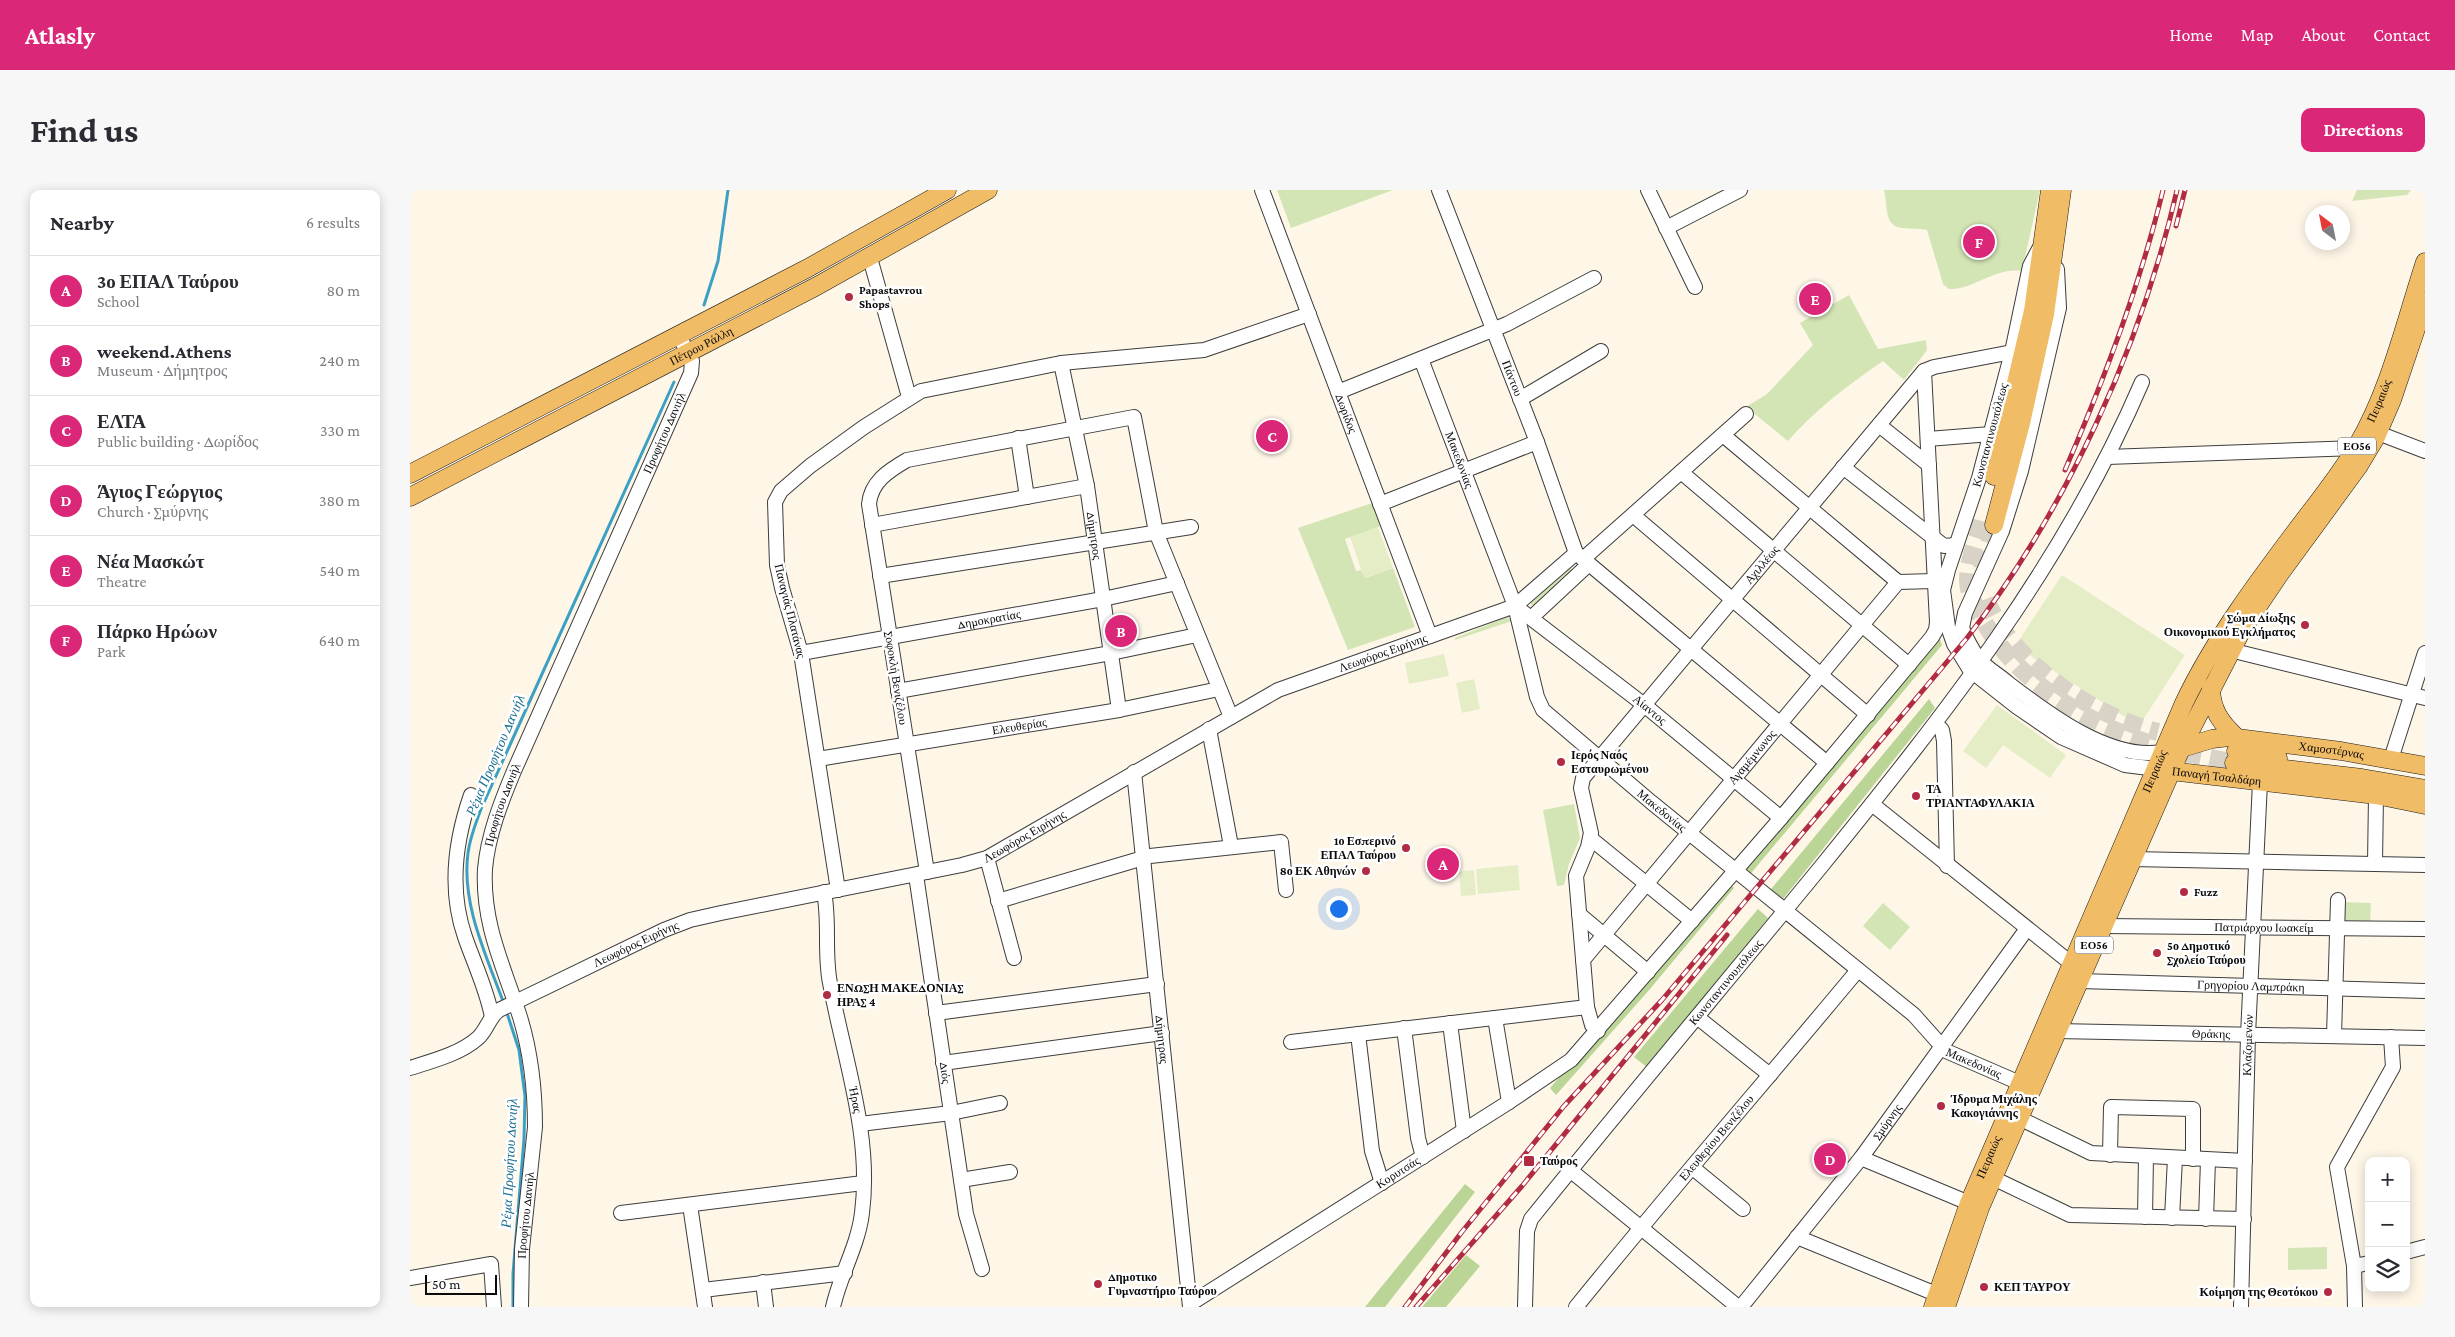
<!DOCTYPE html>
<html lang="en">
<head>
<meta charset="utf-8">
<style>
	:root { --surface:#fff; --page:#f7f7f7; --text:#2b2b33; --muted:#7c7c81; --line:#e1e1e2; --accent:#db2777 }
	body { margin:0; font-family:"Crimson Pro",serif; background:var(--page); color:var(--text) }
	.controls { position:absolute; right:15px; bottom:15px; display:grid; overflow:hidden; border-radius:10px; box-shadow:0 2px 12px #0003 }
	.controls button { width:45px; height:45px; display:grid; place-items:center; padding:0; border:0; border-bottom:1px solid var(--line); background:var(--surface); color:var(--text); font:25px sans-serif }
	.compass { position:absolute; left:1895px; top:15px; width:45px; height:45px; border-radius:50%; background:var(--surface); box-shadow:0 2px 12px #0003; rotate:328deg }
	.scale { position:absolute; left:15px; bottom:12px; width:72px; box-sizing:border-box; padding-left:5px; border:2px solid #0a0a0a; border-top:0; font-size:14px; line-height:18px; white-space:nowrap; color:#0a0a0a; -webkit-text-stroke:4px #fff; paint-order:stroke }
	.you { position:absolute; left:928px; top:718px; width:18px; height:18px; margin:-12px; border:4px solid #fff; border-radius:50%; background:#1a73e8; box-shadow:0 0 0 8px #1a73e833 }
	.badge { display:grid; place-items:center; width:32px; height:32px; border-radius:50%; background:var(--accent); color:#fff; font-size:16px; font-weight:700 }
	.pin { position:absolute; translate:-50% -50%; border:2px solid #fff; box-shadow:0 1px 5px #0006 }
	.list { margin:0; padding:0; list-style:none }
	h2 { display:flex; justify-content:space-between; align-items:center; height:65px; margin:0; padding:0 20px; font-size:21px }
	h2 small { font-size:16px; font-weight:400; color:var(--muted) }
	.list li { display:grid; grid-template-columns:32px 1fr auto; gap:15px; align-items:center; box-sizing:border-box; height:70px; padding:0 20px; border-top:1px solid var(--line) }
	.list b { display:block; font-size:19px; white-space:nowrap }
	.list p { margin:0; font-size:16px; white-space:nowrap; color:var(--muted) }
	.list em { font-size:16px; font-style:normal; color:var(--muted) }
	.icon { flex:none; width:28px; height:28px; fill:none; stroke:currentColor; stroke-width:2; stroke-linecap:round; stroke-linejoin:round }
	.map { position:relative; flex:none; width:2015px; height:1117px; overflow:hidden; border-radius:10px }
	header { display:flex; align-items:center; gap:30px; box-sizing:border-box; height:70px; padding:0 25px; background:var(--accent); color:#fff }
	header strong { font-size:24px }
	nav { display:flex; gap:28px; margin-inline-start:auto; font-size:18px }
	.intro { display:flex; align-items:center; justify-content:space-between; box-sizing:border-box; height:120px; padding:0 30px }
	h1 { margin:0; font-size:35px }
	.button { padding:12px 22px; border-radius:10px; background:var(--accent); color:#fff; font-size:18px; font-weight:700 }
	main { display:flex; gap:30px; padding:0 30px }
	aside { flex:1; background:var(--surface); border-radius:10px; box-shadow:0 2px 12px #0003 }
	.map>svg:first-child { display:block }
	.green { fill:#d4e5b5 }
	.forest { fill:#bad595 }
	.pitch { fill:#e5edc6 }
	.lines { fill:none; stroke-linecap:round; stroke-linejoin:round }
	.stream { stroke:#3ca0c5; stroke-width:3 }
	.major-tunnel { stroke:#d9d3c7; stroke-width:18; stroke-dasharray:18 9; stroke-linecap:butt }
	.minor-casing { stroke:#3d3d3d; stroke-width:16 }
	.major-casing { stroke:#1b1b1b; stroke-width:19 }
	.minor { stroke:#fff; stroke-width:14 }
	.major { stroke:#f1bc66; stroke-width:18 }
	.rail-casing { stroke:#b12b43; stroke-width:5 }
	.rail { stroke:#fff; stroke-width:3; stroke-dasharray:9; stroke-linecap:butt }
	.poi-dot { fill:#b12b43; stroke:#fff; stroke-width:2 }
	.labels { text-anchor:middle; stroke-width:5; stroke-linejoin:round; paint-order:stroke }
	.shield { fill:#fff; stroke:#545454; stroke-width:1 }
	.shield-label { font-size:11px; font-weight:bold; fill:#0a0a0a }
	.poi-label { font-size:12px; font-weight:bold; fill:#0a0a0a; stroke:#fff; text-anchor:start }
	.street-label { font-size:12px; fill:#0a0a0a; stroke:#fff }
	.water-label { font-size:14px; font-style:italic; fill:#1c6f93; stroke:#fff }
</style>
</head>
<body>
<header>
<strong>Atlasly</strong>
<nav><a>Home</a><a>Map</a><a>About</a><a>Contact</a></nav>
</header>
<div class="intro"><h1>Find us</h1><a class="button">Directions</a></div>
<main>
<aside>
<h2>Nearby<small>6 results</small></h2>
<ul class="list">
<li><span class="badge">A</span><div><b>3ο ΕΠΑΛ Ταύρου</b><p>School</p></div><em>80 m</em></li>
<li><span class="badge">B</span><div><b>weekend.Athens</b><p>Museum · Δήμητρος</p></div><em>240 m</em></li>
<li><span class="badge">C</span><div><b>ΕΛΤΑ</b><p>Public building · Δωρίδος</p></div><em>330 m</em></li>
<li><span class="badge">D</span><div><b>Άγιος Γεώργιος</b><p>Church · Σμύρνης</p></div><em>380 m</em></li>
<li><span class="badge">E</span><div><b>Νέα Μασκώτ</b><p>Theatre</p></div><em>540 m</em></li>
<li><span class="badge">F</span><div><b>Πάρκο Ηρώων</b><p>Park</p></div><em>640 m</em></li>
</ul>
</aside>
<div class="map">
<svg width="2015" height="1117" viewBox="0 0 2015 1117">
	<rect width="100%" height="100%" fill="#fef7e8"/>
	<!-- green -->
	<g class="green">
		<polygon points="867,0 983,0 881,38"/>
		<path d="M1474,0H1630L1612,81C1584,77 1562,101 1539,99L1533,94L1517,40C1509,38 1501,39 1493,38C1473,37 1478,14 1474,0Z"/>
		<polygon points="1947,0 2001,0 1997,5 1942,11"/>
		<path d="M1439,105L1468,159L1516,150L1517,160L1494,190L1473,171C1438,195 1406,219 1378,251L1336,217L1357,204L1403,155L1390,133Z"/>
		<polygon points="962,313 971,336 935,349 946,381 951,380 955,388 983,378 1005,437 938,460 888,338"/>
		<polygon points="1159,376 1163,381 1158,390 1152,389 1135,404 1135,411 1124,417 1119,412 1127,402 1132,402"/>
		<polygon points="1097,427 1102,431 1045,450 1045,448"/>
		<polygon points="1164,614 1170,648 1159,674 1154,695 1147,696 1133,620"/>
		<polygon points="1931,712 1961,713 1960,735 1930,734"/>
		<polygon points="1473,713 1500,737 1480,760 1453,736"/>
		<polygon points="1917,1057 1917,1079 1878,1080 1878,1058"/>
	</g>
	<!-- forest -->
	<g class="forest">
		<polygon points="1529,446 1532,455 1337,688 1327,681"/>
		<polygon points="1519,509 1525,518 1369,714 1357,704"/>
		<polygon points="1317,692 1324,698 1240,799 1146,905 1140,898"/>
		<polygon points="1348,719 1358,728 1238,878 1224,867"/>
		<polygon points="1055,994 1065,1002 975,1117 955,1117"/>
		<polygon points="1056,1065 1070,1076 1036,1117 1012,1117"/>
	</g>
	<!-- pitch -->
	<g class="pitch">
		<polygon points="968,337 983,378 954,388 940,347"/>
		<polygon points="1652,385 1775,465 1729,536 1605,456"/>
		<polygon points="1034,464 1039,486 999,494 995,473"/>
		<polygon points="1064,489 1070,519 1052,523 1046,493"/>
		<polygon points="1587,515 1656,565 1640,588 1593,555 1576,578 1553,561"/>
		<polygon points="1108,675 1110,700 1068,704 1066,679"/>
		<polygon points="1064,680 1066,705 1051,706 1049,682"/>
	</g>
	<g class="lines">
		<!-- stream -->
		<g class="stream">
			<polyline points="294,115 308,71 318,0"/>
			<path d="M94,814C77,767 51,714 58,663C60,647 66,633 71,619L264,192"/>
			<polyline points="96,820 109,860 115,906 114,949 103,1084 103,1117"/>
		</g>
		<!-- major-tunnel -->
		<g class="major-tunnel">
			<path d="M1572,331C1567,350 1558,370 1558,390C1558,406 1568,422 1576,435C1605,485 1658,520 1711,543C1746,558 1787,565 1824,573"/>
			<polyline points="1572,379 1584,335"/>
			<path d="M1576,409C1601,473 1683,526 1748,542"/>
		</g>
		<!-- minor casing -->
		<g class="minor-casing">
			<g id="minor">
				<path id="s1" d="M852,0L1020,446"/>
				<path id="s2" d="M1029,0L1127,252L1166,363L1417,573"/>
				<polyline points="1238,0 1285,97"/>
				<polyline points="1256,38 1330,0"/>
				<polyline points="1629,59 1620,76 1602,162 1569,288 1538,380 1533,400 1538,437 1544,454 1560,480 1607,517 1651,547 1715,575 1755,580"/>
				<polyline points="460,68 499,207"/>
				<path d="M1647,79L1649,118L1611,281L1592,341L1555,423L1552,438C1556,448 1562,459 1568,468C1576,478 1589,485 1598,493C1637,523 1700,571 1752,562"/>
				<path id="s3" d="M1011,169L1105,416L1127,507L1133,520L1241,612L1504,825L1536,861L1619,897"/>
				<path id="s4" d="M651,173L677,296L709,520"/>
				<polyline points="928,202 1097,134 1184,88"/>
				<polyline points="1110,209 1191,161"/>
				<polyline points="1469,235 1519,275"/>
				<polyline points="1968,243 2015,261"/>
				<polyline points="1313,245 1488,392"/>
				<polyline points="608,248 617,307"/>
				<polyline points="1518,249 1581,244"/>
				<polyline points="1697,267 1946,258"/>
				<polyline points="1433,277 1534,356 1546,355"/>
				<polyline points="1271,282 1499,475"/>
				<polyline points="970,314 1127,252"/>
				<polyline points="1223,325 1458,525"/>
				<polyline points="462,335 677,296"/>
				<polyline points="1173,369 1336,224"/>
				<polyline points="470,386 781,337"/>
				<path id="s5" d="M1105,416L1233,514L1371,628"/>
				<polyline points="1121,428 1179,374"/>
				<polyline points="1820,460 2015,508"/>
				<path id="s6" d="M391,463L693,409L767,393"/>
				<polyline points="488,501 701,463 787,445"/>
				<polyline points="1526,534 1532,540 1534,551 1537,676"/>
				<polyline points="799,539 821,656"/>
				<path id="s7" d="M408,569L709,520L809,499"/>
				<polyline points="1981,569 2015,463"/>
				<path id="s8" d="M724,582L780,1117"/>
				<path d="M61,605C45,651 39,701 55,747C64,773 77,800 82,827"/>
				<polyline points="1462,614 1662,774"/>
				<polyline points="1180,648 1282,731"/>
				<polyline points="577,668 604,768"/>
				<polyline points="1722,669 2015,675"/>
				<polyline points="1965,674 1966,605"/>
				<path d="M517,682L459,314C461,292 478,281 497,270L724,227L746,342L821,527"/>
				<path id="s9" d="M506,685L556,1024L572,1079"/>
				<polyline points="428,700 391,463 372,398 367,375 365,312 371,301 400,276 454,237 511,201 651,173 794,160 899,124"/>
				<path id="s10" d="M414,702C420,733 414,763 420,793C434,869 462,945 452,1023C448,1056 430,1085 423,1117"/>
				<polyline points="588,711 740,666 871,652 876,700"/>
				<polyline points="1169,724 1238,782"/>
				<path id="s11" d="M1693,736L2015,739"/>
				<path id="s12" d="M1173,770L1488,392L1524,391"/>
				<path id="s13" d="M1669,791L2015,801"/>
				<polyline points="526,823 747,794"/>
				<polyline points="1287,827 1360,885"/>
				<polyline points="1085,828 1099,912"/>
				<polyline points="1040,833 1054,941"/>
				<polyline points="994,838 1008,948 1013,967"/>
				<path id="s14" d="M1188,841L1182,835L1177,817L1166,686L1178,657L1181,643L1171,598L1173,588L1514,181L1524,177L1602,162"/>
				<path id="s15" d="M1646,841L2015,848"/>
				<polyline points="948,844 962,961 972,993"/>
				<polyline points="1924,846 1928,710"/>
				<polyline points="881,852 1177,817"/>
				<polyline points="533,873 752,843"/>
				<path id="s16" d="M0,878C22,871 50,864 68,848C77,840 79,827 89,820L254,740L280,730L311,723L552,675L577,668L868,500L1105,416L1166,363"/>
				<polyline points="1609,928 1681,963 1835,971"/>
				<polyline points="450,934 541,923 590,913"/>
				<polyline points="1700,965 1701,917 1783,919 1783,969"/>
				<polyline points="1451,968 1559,1013"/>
				<polyline points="1283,978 1333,1019"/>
				<polyline points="1160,980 1328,1117"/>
				<polyline points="1583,988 1660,1025 1834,1029"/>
				<polyline points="551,990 600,982"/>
				<polyline points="280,1015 295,1117"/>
				<polyline points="211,1023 453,993"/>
				<polyline points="1735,1027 1736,967"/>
				<polyline points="1762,1028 1765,968"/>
				<polyline points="1796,1029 1798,970"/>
				<polyline points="1387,1047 1526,1104"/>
				<polyline points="1996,1062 2015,1057"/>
				<polyline points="1944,1076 1959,1073"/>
				<polyline points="0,1088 81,1074 84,1117"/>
				<polyline points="353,1092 356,1117"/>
				<polyline points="293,1100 435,1083"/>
				<path id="s17" d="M780,1114L1099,912L1161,870L1371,628L1522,447L1526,440L1527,432L1514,181"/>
				<path id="s18" d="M111,1117L112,1059L125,937C125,900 121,863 110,827C94,777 72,734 75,679C78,645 91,612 104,581L281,183L282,171L268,144"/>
				<path id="s19" d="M1115,1117L1117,1041L1121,1029C1216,911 1314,795 1410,678C1535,524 1653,376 1732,192"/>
				<path id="s20" d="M1166,1117C1258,1003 1354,893 1448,780"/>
				<path id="s21" d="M1331,1117L1451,968L1616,740"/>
				<path id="s22" d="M1831,1117L1838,845L1850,592"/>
				<polyline points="1945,1117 1944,1076 1927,977 1983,877 1981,847"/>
			</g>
		</g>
		<!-- major casing -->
		<g class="major-casing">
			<g id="major">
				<polyline points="0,284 398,78 537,0"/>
				<polyline points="1584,286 1623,121 1640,0"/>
				<path id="s23" d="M0,307L407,96L578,0"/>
				<polyline points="1584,335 1611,233 1635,124 1652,0"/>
				<path d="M1801,497C1801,520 1811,533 1827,548"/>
				<path id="s24" d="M1765,560L1802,549L1819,547L1931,561L2015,576"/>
				<polyline points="1826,561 1868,568"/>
				<polyline points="1824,573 1952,588 2015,599"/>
				<path id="s25" d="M1761,581L1966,605L2015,615"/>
				<path id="s26" d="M1523,1117L1559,1013L1774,513C1805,448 1849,390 1892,333C1911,308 1931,283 1947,256C1980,200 1995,133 2015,72"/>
				<polyline points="1536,1117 1570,1018 1771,559 1832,440 1869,385 1948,277 1966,247 1982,210 2015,112"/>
			</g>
		</g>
		<!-- minor -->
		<use href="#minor" class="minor"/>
		<!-- major -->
		<use href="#major" class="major"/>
		<!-- rail casing -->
		<g class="rail-casing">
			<g id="rail">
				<polyline points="1766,36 1775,0"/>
				<path d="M1655,280C1694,190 1730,96 1753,0"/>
				<path d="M995,1117L1051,1043L1154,916L1252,810L1557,448C1656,320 1731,157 1767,0"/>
				<polyline points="1006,1117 1112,996 1317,745"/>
			</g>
		</g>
		<!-- rail -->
		<use href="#rail" class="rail"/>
	</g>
	<!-- markers -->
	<g class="poi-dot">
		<circle cx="439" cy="107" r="5"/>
		<circle cx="1895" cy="435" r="5"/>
		<circle cx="1151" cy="572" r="5"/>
		<circle cx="1506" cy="606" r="5"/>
		<circle cx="996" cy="658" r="5"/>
		<circle cx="956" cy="681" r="5"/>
		<circle cx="1774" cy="702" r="5"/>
		<circle cx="1747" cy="763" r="5"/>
		<circle cx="417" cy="805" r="5"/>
		<circle cx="1531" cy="916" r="5"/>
		<rect x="1113" y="965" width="12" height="12" rx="2.5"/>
		<circle cx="688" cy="1094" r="5"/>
		<circle cx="1574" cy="1097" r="5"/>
		<circle cx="1918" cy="1102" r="5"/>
	</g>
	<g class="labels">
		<!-- shield labels -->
		<g class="shield">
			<rect x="1928" y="247.5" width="38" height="17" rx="4"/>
			<rect x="1665" y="746.5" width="38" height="17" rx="4"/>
		</g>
		<g class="shield-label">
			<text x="1947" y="260">ΕΟ56</text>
			<text x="1684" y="759">ΕΟ56</text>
		</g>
		<!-- poi labels -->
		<g class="poi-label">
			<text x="449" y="104">Papastavrou<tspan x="449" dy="14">Shops</tspan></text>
			<text x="1885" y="432" text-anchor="end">Σώμα Δίωξης<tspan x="1885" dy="14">Οικονομικού Εγκλήματος</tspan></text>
			<text x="1161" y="569">Ιερός Ναός<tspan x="1161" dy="14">Εσταυρωμένου</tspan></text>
			<text x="1516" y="603">ΤΑ<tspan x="1516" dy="14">ΤΡΙΑΝΤΑΦΥΛΑΚΙΑ</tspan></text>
			<text x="986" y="655" text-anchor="end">1ο Εσπερινό<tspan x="986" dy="14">ΕΠΑΛ Ταύρου</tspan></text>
			<text x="946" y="685" text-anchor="end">8ο ΕΚ Αθηνών</text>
			<text x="1784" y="706">Fuzz</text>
			<text x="1757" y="760">5ο Δημοτικό<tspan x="1757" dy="14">Σχολείο Ταύρου</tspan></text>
			<text x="427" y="802">ΕΝΩΣΗ ΜΑΚΕΔΟΝΙΑΣ<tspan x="427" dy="14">ΗΡΑΣ 4</tspan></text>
			<text x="1541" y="913">Ίδρυμα Μιχάλης<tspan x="1541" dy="14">Κακογιάννης</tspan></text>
			<text x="1130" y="975">Ταύρος</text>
			<text x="698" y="1091">Δημοτικο<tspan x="698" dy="14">Γυμναστήριο Ταύρου</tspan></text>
			<text x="1584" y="1101">ΚΕΠ ΤΑΥΡΟΥ</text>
			<text x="1908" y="1106" text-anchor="end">Κοίμηση της Θεοτόκου</text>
		</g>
		<!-- street labels -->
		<g class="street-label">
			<text dy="4" stroke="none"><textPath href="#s23" startOffset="328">Πέτρου Ράλλη</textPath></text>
			<text dy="4" stroke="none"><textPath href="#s2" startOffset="202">Πάντου</textPath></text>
			<text dy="4" stroke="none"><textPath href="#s26" startOffset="1015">Πειραιώς</textPath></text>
			<text dy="4" stroke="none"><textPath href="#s1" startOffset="239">Δωρίδος</textPath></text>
			<text dy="4" stroke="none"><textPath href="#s18" startOffset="918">Προφήτου Δανιήλ</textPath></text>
			<text transform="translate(1580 245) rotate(-75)" y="4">Κωνσταντινουπόλεως</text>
			<text dy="4" stroke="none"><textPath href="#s3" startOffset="108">Μακεδονίας</textPath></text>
			<text dy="4" stroke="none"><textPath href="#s4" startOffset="176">Δήμητρος</textPath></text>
			<text dy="4" stroke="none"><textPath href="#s14" startOffset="539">Αχιλλέως</textPath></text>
			<text transform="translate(380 421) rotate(76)" y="4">Παναγιάς Πλατάνας</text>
			<text dy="4" stroke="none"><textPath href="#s6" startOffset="191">Δημοκρατίας</textPath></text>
			<text dy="4" stroke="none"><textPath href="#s16" startOffset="1072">Λεωφόρος Ειρήνης</textPath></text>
			<text transform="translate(486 488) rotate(81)" y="4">Σοφοκλή Βενιζέλου</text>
			<text dy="4" stroke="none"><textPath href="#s5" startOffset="170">Αίαντος</textPath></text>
			<text dy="4" stroke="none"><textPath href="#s7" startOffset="204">Ελευθερίας</textPath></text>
			<text dy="4" stroke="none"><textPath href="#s24" startOffset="159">Χαμοστέρνας</textPath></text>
			<text dy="4" stroke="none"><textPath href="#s12" startOffset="264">Αγαμέμνωνος</textPath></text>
			<text dy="4" stroke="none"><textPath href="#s26" startOffset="580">Πειραιώς</textPath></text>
			<text dy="4" stroke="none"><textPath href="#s25" startOffset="46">Παναγή Τσαλδάρη</textPath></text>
			<text dy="4" stroke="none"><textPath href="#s18" startOffset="512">Προφήτου Δανιήλ</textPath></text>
			<text dy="4" stroke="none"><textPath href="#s3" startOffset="528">Μακεδονίας</textPath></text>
			<text dy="4" stroke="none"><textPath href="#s16" startOffset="668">Λεωφόρος Ειρήνης</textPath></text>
			<text dy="4" stroke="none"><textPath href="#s11" startOffset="161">Πατριάρχου Ιωακείμ</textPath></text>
			<text dy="4" stroke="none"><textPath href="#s16" startOffset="262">Λεωφόρος Ειρήνης</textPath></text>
			<text dy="4" stroke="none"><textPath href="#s19" startOffset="395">Κωνσταντινουπόλεως</textPath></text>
			<text dy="4" stroke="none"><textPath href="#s13" startOffset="172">Γρηγορίου Λαμπράκη</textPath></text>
			<text dy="4" stroke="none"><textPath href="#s15" startOffset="155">Θράκης</textPath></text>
			<text dy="4" stroke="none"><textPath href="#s8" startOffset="269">Δήμητρας</textPath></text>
			<text dy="4" stroke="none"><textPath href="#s22" startOffset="262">Κλαζομενών</textPath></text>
			<text dy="4" stroke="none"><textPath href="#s3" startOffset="931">Μακεδονίας</textPath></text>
			<text dy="4" stroke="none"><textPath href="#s9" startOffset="200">Διός</textPath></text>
			<text dy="4" stroke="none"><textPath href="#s10" startOffset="211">Ήρας</textPath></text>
			<text dy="4" stroke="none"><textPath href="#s21" startOffset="236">Σμύρνης</textPath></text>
			<text dy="4" stroke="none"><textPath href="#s20" startOffset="220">Ελευθερίου Βενιζέλου</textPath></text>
			<text dy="4" stroke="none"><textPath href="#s26" startOffset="160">Πειραιώς</textPath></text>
			<text dy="4" stroke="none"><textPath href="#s17" startOffset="246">Κορυτσάς</textPath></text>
			<text dy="4" stroke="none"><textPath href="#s18" startOffset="92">Προφήτου Δανιήλ</textPath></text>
		</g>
		<!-- water labels -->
		<g class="water-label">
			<text transform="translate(85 565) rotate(-67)" y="5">Ρέμα Προφήτου Δανιήλ</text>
			<text transform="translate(99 973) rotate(-87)" y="5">Ρέμα Προφήτου Δανιήλ</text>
		</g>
	</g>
</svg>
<div class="controls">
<button>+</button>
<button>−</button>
<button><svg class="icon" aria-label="layers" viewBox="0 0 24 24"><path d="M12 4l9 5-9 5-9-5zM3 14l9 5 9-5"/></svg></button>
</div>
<svg class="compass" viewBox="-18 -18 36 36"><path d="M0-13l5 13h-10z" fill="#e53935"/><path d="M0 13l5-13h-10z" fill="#7c7c81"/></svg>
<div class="scale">50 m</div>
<div class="you"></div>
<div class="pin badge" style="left:1033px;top:674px">A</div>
<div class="pin badge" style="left:711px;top:441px">B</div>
<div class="pin badge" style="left:862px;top:246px">C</div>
<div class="pin badge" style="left:1420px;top:969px">D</div>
<div class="pin badge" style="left:1405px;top:109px">E</div>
<div class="pin badge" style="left:1569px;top:52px">F</div>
</div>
</main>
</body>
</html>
